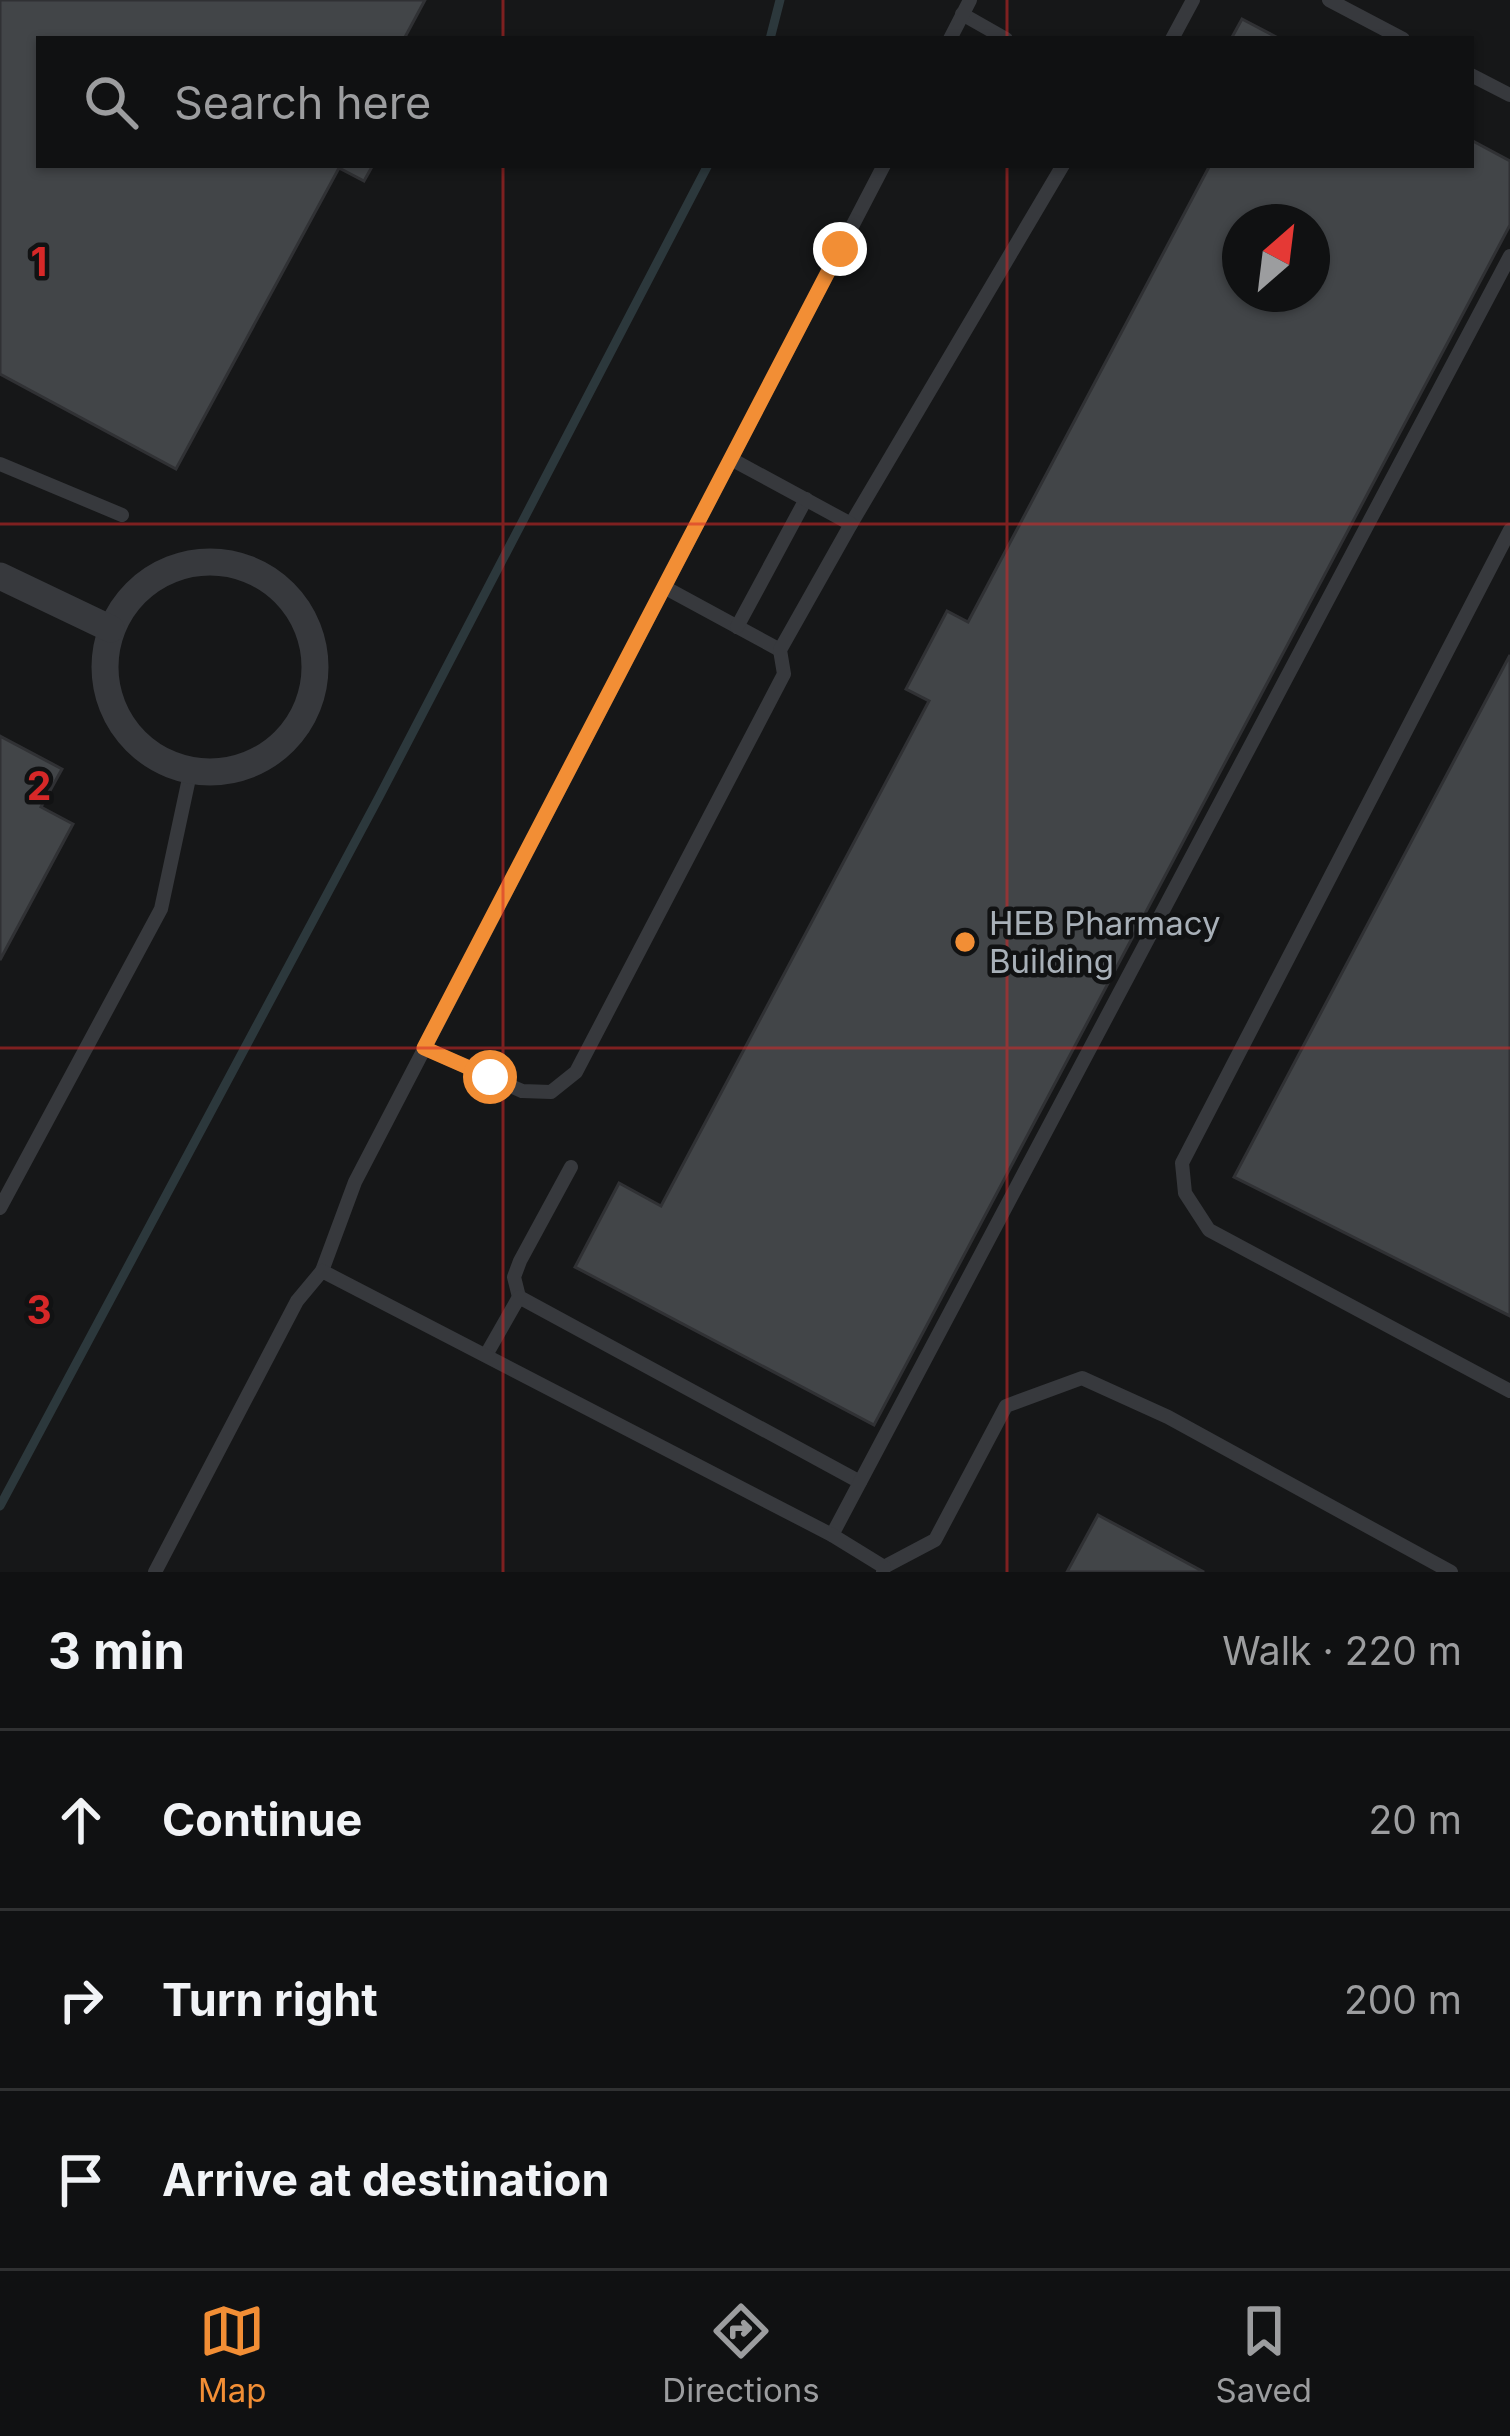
<!DOCTYPE html>
<html lang="en">
<head>
<meta charset="utf-8">
<style>
	:root { --surface:#101112; --page:#191a1b; --text:#f1f3f6; --muted:#9c9d9f; --line:#303132; --accent:#f28e35 }
	body { margin:0; font-family:Inter,sans-serif; background:var(--page); color:var(--text) }
	.compass { position:absolute; left:1222px; top:204px; width:108px; height:108px; border-radius:50%; background:var(--surface); box-shadow:0 3px 9px #0004; rotate:28deg }
	.stop { position:absolute; width:36px; height:36px; margin:-27px; border:9px solid #f28e35; border-radius:50%; background:#fff }
	.stop.end { background:#f28e35; border-color:#fff; box-shadow:0 3px 12px #0008 }
	.list { margin:0; padding:0; list-style:none }
	h2 { display:flex; justify-content:space-between; align-items:center; height:156px; margin:0; padding:0 48px; font-size:51px }
	h2 small { font-size:39px; font-weight:400; color:var(--muted) }
	.list li { display:grid; grid-template-columns:78px 1fr auto; gap:36px; align-items:center; box-sizing:border-box; height:180px; padding:0 48px; border-top:3px solid var(--line) }
	.list b { display:block; font-size:45px; white-space:nowrap }
	.list em { font-size:39px; font-style:normal; color:var(--muted) }
	.icon { flex:none; width:66px; height:66px; fill:none; stroke:currentColor; stroke-width:2; stroke-linecap:round; stroke-linejoin:round }
	.map { position:relative; flex:none; width:1510px; height:1572px; overflow:hidden }
	.search { position:absolute; background:var(--surface); box-shadow:0 3px 9px #0004; left:36px; right:36px; top:36px; height:132px; display:flex; align-items:center; gap:30px; box-sizing:border-box; padding:0 42px; border-radius:0px; color:var(--muted); font-size:45px }
	.sheet { height:696px; background:var(--surface) }
	nav { display:flex; justify-content:space-around; align-items:center; box-sizing:border-box; height:168px; border-top:3px solid var(--line); background:var(--surface); font-size:33px; color:var(--muted) }
	nav a { display:grid; justify-items:center; gap:6px }
	nav .on { color:var(--accent) }
	.map>svg:first-child { display:block }
	.lines { fill:none; stroke-linecap:round; stroke-linejoin:round }
	.stream { stroke:#2c383c; stroke-width:9 }
	.building { fill:#424548; stroke:#303134; stroke-width:3; fill-rule:evenodd }
	.lane { stroke:#37393d; stroke-width:14 }
	.street { stroke:#37393d; stroke-width:27 }
	.route { stroke:#f28e35; stroke-width:15 }
	.grid { fill:none; stroke:#d62828; stroke-width:3; stroke-opacity:0.55 }
	.poi-dot { fill:#f28e35; stroke:#111213; stroke-width:4.5 }
	.labels { text-anchor:middle; stroke-width:9; stroke-linejoin:round; paint-order:stroke }
	.poi-label { font-size:33px; fill:#a8b0b8; stroke:#111213; text-anchor:start }
	.grid-label { font-size:39px; text-anchor:middle; font-weight:bold; fill:#d62828; stroke:#111213; stroke-width:9; stroke-linejoin:round; paint-order:stroke }
</style>
</head>
<body>
<div class="map">
<svg width="1510" height="1572" viewBox="0 0 1510 1572">
	<rect width="100%" height="100%" fill="#161718"/>
	<g class="lines">
		<!-- stream -->
		<g class="stream">
			<polyline points="770,39 780,0"/>
			<polyline points="0,1506 379,797 708,165"/>
		</g>
	</g>
	<!-- building -->
	<g class="building">
		<polygon points="0,0 425,0 404,39 39,39 39,165 373,165 364,181 339,168 176,469 0,374"/>
		<polygon points="1242,19 1280,39 1231,39"/>
		<path d="M1471,140L1510,161V225L874,1425L575,1267L619,1183L661,1206L929,701L906,689L947,611L968,622L1210,165H1471ZM1240,222H1312V294H1240Z"/>
		<polygon points="1510,655 1510,1316 1234,1177"/>
		<polygon points="0,736 62,769 41,807 73,824 0,960"/>
		<polygon points="1098,1515 1204,1572 1067,1572"/>
	</g>
	<g class="lines">
		<!-- lane -->
		<g class="lane">
			<polyline points="1329,0 1403,39"/>
			<polyline points="962,14 1006,39"/>
			<polyline points="950,39 970,0"/>
			<polyline points="1172,39 1193,0"/>
			<polyline points="1471,75 1510,95"/>
			<polyline points="0,464 122,515"/>
			<polyline points="851,524 1063,165"/>
			<polyline points="1510,530 1182,1163 1185,1193 1209,1230 1510,1391"/>
			<polyline points="664,587 780,650"/>
			<polyline points="737,627 806,499"/>
			<polyline points="424,1048 522,1091 551,1092 576,1072 784,674 780,650 851,524 731,459"/>
			<polyline points="0,1208 161,909 191,769"/>
			<polyline points="322,1271 355,1182 884,165"/>
			<polyline points="519,1297 514,1277 520,1261 571,1167"/>
			<polyline points="486,1355 519,1297 860,1482"/>
			<polyline points="832,1535 1510,256"/>
			<polyline points="884,1567 935,1540 1006,1406 1082,1378 1168,1417 1451,1572"/>
			<polyline points="155,1572 297,1301 322,1271 832,1535 884,1567 883,1572"/>
		</g>
		<!-- street -->
		<g class="street">
			<circle cx="210" cy="667" r="105"/>
			<polyline points="0,576 111,629"/>
		</g>
	</g>
	<g class="lines">
		<!-- route -->
		<polyline class="route" points="490,1077 424,1048 840,249"/>
	</g>
	<!-- grid -->
	<path class="grid" d="M503,0V39M1007,0V39M503,165V1572M1007,165V1572M0,524H1510M0,1048H1510"/>
	<!-- markers -->
	<circle class="poi-dot" cx="965" cy="942" r="12"/>
	<g class="labels">
		<!-- poi labels -->
		<g class="poi-label">
			<text x="989" y="935">HEB Pharmacy<tspan x="989" dy="38">Building</tspan></text>
		</g>
	</g>
	<g class="grid-label">
		<text x="39" y="276">1</text>
		<text x="39" y="800">2</text>
		<text x="39" y="1324">3</text>
	</g>
</svg>
<svg class="compass" viewBox="-18 -18 36 36"><path d="M0-13l5 13h-10z" fill="#e53935"/><path d="M0 13l5-13h-10z" fill="#9c9d9f"/></svg>
<div class="stop" style="left:490px;top:1077px"></div>
<div class="stop end" style="left:840px;top:249px"></div>
<div class="search"><svg class="icon" aria-label="search" viewBox="0 0 24 24"><circle cx="10" cy="10" r="6"/><path d="M15 15l6 6"/></svg>Search here</div>
</div>
<section class="sheet">
<h2>3 min<small>Walk · 220 m</small></h2>
<ul class="list">
<li><svg class="icon" aria-label="ahead" viewBox="0 0 24 24"><path d="M12 20V5M6 11l6-6 6 6"/></svg><div><b>Continue</b></div><em>20 m</em></li>
<li><svg class="icon" aria-label="right" viewBox="0 0 24 24"><path d="M7 20v-9h11M14 6l5 5-5 5"/></svg><div><b>Turn right</b></div><em>200 m</em></li>
<li><svg class="icon" aria-label="arrive" viewBox="0 0 24 24"><path d="M6 21V4h12l-3 4 3 4H6"/></svg><div><b>Arrive at destination</b></div></li>
</ul>
</section>
<nav>
<a class="on"><svg class="icon" aria-label="map" viewBox="0 0 24 24"><path d="M3 6l6-2 6 2 6-2v14l-6 2-6-2-6 2zM9 4v14M15 6v14"/></svg>Map</a>
<a><svg class="icon" aria-label="directions" viewBox="0 0 24 24"><path d="M12 3l9 9-9 9-9-9zM9 14v-3h6M13 9l2 2-2 2"/></svg>Directions</a>
<a><svg class="icon" aria-label="saved" viewBox="0 0 24 24"><path d="M7 4h10v16l-5-4-5 4z"/></svg>Saved</a>
</nav>
</body>
</html>
